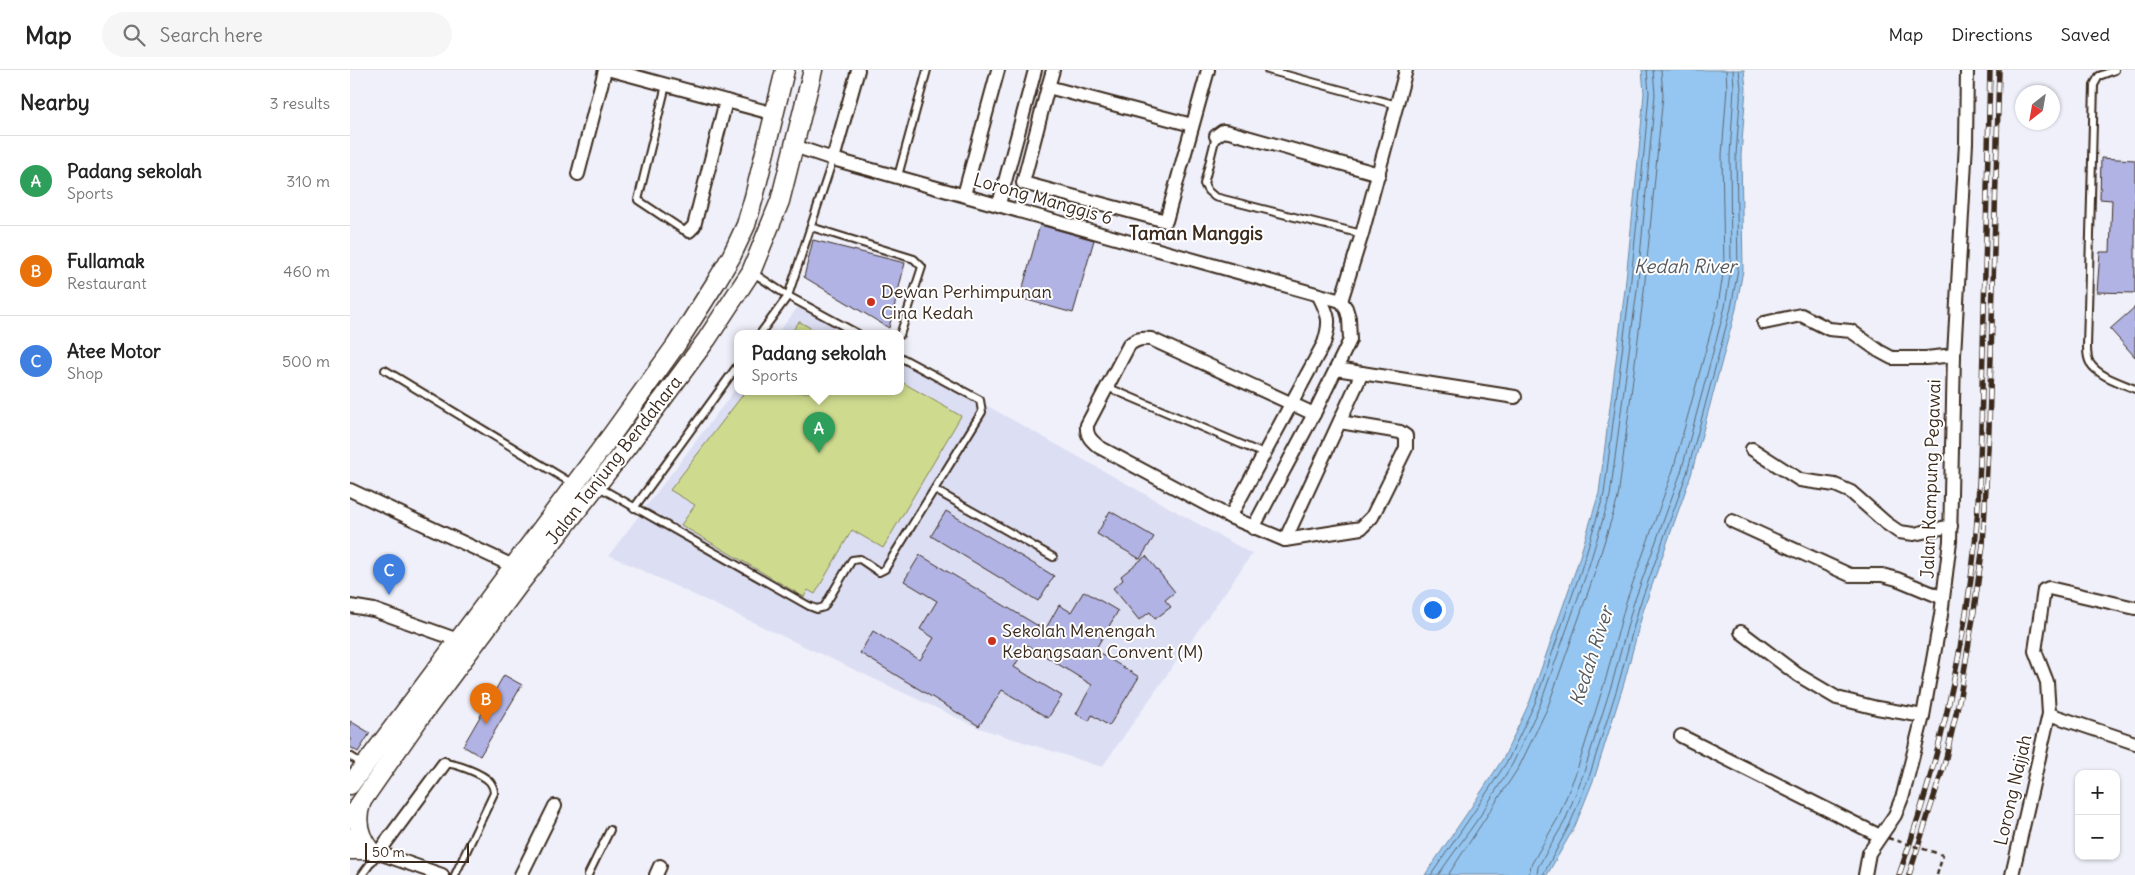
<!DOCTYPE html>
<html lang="en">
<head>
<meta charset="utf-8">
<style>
	:root { --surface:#fff; --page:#f6f6f6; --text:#222; --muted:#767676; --line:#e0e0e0; --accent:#c8321e }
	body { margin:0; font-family:Delius,sans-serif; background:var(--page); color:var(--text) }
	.controls { position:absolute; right:15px; bottom:15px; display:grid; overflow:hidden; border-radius:10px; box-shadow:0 1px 4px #0004 }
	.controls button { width:45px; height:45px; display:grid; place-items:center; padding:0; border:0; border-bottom:1px solid var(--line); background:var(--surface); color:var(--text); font:25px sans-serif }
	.compass { position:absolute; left:1665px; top:15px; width:45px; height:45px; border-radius:50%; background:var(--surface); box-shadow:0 1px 4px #0004; rotate:211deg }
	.scale { position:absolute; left:15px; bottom:12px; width:104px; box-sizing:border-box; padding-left:5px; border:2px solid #3b2a1e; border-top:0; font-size:14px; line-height:18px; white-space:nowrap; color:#3b2a1e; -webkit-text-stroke:4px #fff; paint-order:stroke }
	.you { position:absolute; left:1082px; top:539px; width:18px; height:18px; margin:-12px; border:4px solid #fff; border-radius:50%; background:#1a73e8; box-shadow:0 0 0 8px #1a73e833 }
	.badge { display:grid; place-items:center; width:32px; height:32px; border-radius:50%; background:var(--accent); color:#fff; font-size:16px; font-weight:700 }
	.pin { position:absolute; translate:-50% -41px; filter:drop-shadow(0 1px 2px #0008) }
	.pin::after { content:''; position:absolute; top:26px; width:18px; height:15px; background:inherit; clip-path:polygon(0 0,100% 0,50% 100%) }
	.popup { position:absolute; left:384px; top:260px; width:170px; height:65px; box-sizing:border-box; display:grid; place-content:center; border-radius:10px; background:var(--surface); filter:drop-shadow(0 1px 4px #0005); font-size:16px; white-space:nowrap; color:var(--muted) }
	.popup b { font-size:19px; color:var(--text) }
	.popup::after { content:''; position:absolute; left:50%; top:100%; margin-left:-10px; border:10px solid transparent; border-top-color:var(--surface) }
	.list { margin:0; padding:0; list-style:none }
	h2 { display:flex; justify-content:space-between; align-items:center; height:65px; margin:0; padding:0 20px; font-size:21px }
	h2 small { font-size:16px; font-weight:400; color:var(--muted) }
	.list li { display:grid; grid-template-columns:32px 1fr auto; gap:15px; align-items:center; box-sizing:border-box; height:90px; padding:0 20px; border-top:1px solid var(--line) }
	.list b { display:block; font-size:19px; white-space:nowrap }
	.list p { margin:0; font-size:16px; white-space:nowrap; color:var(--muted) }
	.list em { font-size:16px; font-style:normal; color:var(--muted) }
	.icon { flex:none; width:28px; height:28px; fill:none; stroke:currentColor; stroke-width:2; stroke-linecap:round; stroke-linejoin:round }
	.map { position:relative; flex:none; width:1785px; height:805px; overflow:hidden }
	header { display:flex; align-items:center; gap:30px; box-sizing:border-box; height:70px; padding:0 25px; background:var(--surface); border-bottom:1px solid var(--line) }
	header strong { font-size:24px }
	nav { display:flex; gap:28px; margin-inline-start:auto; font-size:18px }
	.search { width:350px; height:45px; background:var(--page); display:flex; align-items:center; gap:12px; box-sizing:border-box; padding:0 18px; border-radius:28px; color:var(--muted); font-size:19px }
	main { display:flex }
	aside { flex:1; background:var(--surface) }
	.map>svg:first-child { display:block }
	.built { fill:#dcdef3 }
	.green { fill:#cedb8e; stroke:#848256 }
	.water { fill:#95c6f1; stroke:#71889d }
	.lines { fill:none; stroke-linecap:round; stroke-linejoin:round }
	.shore { stroke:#5f6872; stroke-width:1 }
	.building { fill:#b0b3e4; stroke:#3b2a1e }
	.lane-casing { stroke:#3b2a1e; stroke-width:10 }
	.street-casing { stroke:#3b2a1e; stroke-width:16 }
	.secondary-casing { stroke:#3b2a1e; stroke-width:21 }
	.path { stroke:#3b2a1e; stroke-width:2.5; stroke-dasharray:5 4; stroke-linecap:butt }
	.lane { stroke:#fff; stroke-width:6 }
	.street { stroke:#fff; stroke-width:12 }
	.secondary { stroke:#fff; stroke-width:18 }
	.rail-casing { stroke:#3b2a1e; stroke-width:5.5 }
	.rail { stroke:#fff; stroke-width:4; stroke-dasharray:11; stroke-linecap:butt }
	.path-bridge { stroke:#3b2a1e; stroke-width:2.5; stroke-dasharray:5 4; stroke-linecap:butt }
	.poi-dot { fill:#c8321e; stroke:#fff; stroke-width:2 }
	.labels { text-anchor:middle; stroke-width:4; stroke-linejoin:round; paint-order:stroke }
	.street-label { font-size:18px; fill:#3b2a1e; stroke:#fff }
	.poi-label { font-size:18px; fill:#3b2a1e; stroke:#fff; text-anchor:start }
	.neighbourhood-label { font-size:19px; font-weight:bold; fill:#3b2a1e; stroke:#fff }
	.water-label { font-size:19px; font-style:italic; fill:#56595d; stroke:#fff }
</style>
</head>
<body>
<header>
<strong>Map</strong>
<div class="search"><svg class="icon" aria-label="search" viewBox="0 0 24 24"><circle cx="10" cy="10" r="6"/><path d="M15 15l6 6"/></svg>Search here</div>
<nav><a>Map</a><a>Directions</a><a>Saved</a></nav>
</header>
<main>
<aside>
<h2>Nearby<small>3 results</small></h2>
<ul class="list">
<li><span class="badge" style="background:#2e9e5b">A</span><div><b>Padang sekolah</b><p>Sports</p></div><em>310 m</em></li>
<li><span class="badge" style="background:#e8710a">B</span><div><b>Fullamak</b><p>Restaurant</p></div><em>460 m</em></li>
<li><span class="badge" style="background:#3f7fe0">C</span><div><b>Atee Motor</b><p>Shop</p></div><em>500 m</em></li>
</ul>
</aside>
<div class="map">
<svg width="1785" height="805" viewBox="0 0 1785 805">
	<rect width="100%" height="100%" fill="#eff0fa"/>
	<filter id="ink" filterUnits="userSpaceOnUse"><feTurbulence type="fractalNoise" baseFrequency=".02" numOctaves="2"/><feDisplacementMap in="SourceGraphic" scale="10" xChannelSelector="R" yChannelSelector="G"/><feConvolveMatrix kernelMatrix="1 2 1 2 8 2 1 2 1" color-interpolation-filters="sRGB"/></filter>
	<g filter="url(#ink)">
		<!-- built -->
		<g class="built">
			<polygon points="452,232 510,264 427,264"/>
			<polygon points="550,287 902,484 752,697 629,658 259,485 388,316 388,322 550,322"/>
		</g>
		<!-- green -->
		<g class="green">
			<polygon points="449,252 450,252 471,264 440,264"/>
			<polygon points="550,311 611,346 533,478 502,460 465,524 458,520 454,527 331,455 345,435 320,420 395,322 550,322"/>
		</g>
		<!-- water -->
		<polygon class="water" points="1292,0 1394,0 1396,18 1391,85 1393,200 1386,239 1341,405 1294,538 1274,613 1245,706 1225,756 1197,805 1075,805 1120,739 1154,687 1180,631 1226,499 1249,423 1275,219 1289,81 1294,23"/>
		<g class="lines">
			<!-- shore -->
			<g class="shore">
				<polyline points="1081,805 1124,742 1158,690 1185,633 1231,500 1254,424 1280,219 1294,82 1299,23 1297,0"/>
				<polyline points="1088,805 1130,746 1163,693 1190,635 1237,502 1260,426 1287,220 1305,24 1303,0"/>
				<polyline points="1098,805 1169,697 1197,639 1244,505 1268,428 1294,221 1313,25 1311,0"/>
				<polyline points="1179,805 1181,795 1208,748 1227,700 1256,608 1276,532 1323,400 1368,235 1374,198 1372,85 1377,18 1376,0"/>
				<polyline points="1187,805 1188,797 1215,751 1234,702 1263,610 1283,535 1331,402 1375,237 1381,199 1380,85 1384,18 1383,0"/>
				<polyline points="1193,805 1220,754 1240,704 1269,612 1289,537 1337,403 1381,238 1388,199 1386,85 1391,18 1389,0"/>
			</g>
		</g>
		<!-- building -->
		<g class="building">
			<polygon points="1751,88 1785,90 1785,223 1747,222 1750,182 1760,182 1762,130 1750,129"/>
			<polygon points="690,155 744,170 723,243 670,228"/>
			<polygon points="463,170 555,193 539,258 454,207"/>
			<polygon points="1785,237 1785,287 1760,259"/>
			<polygon points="596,441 704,506 688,531 581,466"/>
			<polygon points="760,441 804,467 790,489 747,464"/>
			<polygon points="570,485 695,560 709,535 721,542 734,521 768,541 745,580 789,607 759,656 742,645 739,651 726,644 742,615 677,575 664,597 712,626 698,648 652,620 629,656 510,583 523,561 570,590 584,568 570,559 587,531 554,511"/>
			<polygon points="796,486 825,522 815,530 821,537 805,549 800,542 789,550 763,518 773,510 771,506"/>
			<polygon points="154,605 172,615 130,686 113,676"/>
			<polygon points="0,651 20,663 8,682 0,677"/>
		</g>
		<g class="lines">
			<!-- lane casing -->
			<g class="lane-casing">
				<g id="lane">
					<polyline points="918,0 1047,35"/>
					<path d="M1765,0L1749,6L1744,15L1737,277C1737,282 1737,288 1740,293C1748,306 1771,313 1785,319"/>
					<polyline points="316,15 288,130 333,160 339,161"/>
					<polyline points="866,66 854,114 858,121 865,127 1012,164"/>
					<polyline points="548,106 577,0"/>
					<polyline points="461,157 564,189 572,197 550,265"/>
					<polyline points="402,202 438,226 508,264"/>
					<polyline points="410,264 438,226 483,89"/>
					<polyline points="35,300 223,414"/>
					<polyline points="757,317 914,384"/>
					<polyline points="247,416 459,536 467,539 474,537 502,490 510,489 529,502 535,499 632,342 630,330 550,287"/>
					<polyline points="585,420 703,487"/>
					<polyline points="284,438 388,295"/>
					<polyline points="0,686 14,695"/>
					<path d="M94,694C104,692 133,704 140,712C143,716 144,719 144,723L105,805"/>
					<polyline points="12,805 28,783"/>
					<polyline points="238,805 260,760"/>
				</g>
			</g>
			<!-- street casing -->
			<g class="street-casing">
				<g id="street">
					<polyline points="261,0 425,44"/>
					<polyline points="703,0 698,17 842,55"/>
					<polyline points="698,17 673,113 816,151 858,0"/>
					<polyline points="866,66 873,61 879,62 1029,104"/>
					<polyline points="444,76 483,89 991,231"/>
					<polyline points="483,89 508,0"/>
					<polyline points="228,104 255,0"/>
					<polyline points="614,125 648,0"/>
					<polyline points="649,134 685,0"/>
					<polyline points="339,161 344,156 376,31"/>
					<polyline points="991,231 1012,164 1056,0"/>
					<polyline points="1414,253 1451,245 1479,259 1501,261 1529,281 1542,288 1576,288 1604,285"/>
					<polyline points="986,299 1165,327"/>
					<path d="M964,344L801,269C792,268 786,269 779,275L737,355C736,366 741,370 749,377L880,447L935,470L1011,458L1022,447L1056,378V366L1050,362L990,352"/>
					<polyline points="1402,379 1450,410 1485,415 1501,422 1536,453 1549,462 1564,464 1601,456"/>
					<polyline points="0,420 163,496"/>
					<path d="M880,447L974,273C981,251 979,246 969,226"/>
					<polyline points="1382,451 1500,505 1532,505 1547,509 1593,528"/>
					<polyline points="903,458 964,344 1000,270 999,248 996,238 991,231"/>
					<polyline points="935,470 1012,303"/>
					<polyline points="0,536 24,540 108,570"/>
					<polyline points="1391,562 1448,605 1487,628 1527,638 1573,646"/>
					<polyline points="1699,644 1785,673"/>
					<polyline points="1331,666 1530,766"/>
					<polyline points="0,765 20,780 92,805"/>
					<polyline points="28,783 94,694"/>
					<polyline points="171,805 205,736"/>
					<polyline points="306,805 310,796"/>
					<polyline points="1515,805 1519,783 1545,745 1553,725 1573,646 1591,545 1600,471 1604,285 1616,73 1617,0"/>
					<polyline points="1662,805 1699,644 1697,612 1685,581 1694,520 1699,518 1785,538"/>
				</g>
			</g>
			<!-- secondary casing -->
			<g class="secondary-casing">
				<g id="secondary">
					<polyline points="0,715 263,363 326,275 366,212 381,187 396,155 404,127 435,0"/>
					<path d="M11,734C5,751 9,766 20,780"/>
					<polyline points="0,748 69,649 171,512 280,373 357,269 401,202 430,131 463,0"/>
					<polyline points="0,780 20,780"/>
				</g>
			</g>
			<!-- path -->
			<polyline class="path" points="1587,805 1593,785"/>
			<!-- lane -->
			<use href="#lane" class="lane"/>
			<!-- street -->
			<use href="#street" class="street"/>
			<!-- secondary -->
			<use href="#secondary" class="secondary"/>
			<!-- rail casing -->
			<g class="rail-casing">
				<g id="rail">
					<path d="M1549,805C1587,698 1613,588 1625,475C1631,411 1631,346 1633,282C1635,188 1638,94 1640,0"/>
					<polyline points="1559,805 1595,692 1610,626 1623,548 1633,475 1639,359 1649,0"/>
				</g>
			</g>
			<!-- rail -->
			<use href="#rail" class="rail"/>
			<!-- path-bridge -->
			<polyline class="path-bridge" points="1538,768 1593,785"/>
		</g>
	</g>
	<!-- markers -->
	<g class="poi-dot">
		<circle cx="521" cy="232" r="5"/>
		<circle cx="642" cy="571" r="5"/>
	</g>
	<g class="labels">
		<!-- street labels -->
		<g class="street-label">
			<text transform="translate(693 129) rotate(16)" y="6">Lorong Manggis 6</text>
			<text transform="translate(264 390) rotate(-52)" y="6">Jalan Tanjung Bendahara</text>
			<text transform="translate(1581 409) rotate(-88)" y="6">Jalan Kampung Pegawai</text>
			<text transform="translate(1663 720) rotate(-77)" y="6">Lorong Najjah</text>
		</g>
		<!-- poi labels -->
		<g class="poi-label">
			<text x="531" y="228">Dewan Perhimpunan<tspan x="531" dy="21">Cina Kedah</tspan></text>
			<text x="652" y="567">Sekolah Menengah<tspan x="652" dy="21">Kebangsaan Convent (M)</tspan></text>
		</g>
		<!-- neighbourhood labels -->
		<g class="neighbourhood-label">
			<text x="846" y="170">Taman Manggis</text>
		</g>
		<!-- water labels -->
		<g class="water-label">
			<text x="1335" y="203">Kedah River</text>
			<text transform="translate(1241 586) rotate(-72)" y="7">Kedah River</text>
		</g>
	</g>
</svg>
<div class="controls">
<button>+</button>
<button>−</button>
</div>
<svg class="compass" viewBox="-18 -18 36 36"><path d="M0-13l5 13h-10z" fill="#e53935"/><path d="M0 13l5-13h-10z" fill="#767676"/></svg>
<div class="scale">50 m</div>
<div class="you"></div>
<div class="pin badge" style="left:469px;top:383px;background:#2e9e5b">A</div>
<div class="popup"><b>Padang sekolah</b>Sports</div>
<div class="pin badge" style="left:136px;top:654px;background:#e8710a">B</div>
<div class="pin badge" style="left:39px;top:525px;background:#3f7fe0">C</div>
</div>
</main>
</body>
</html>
